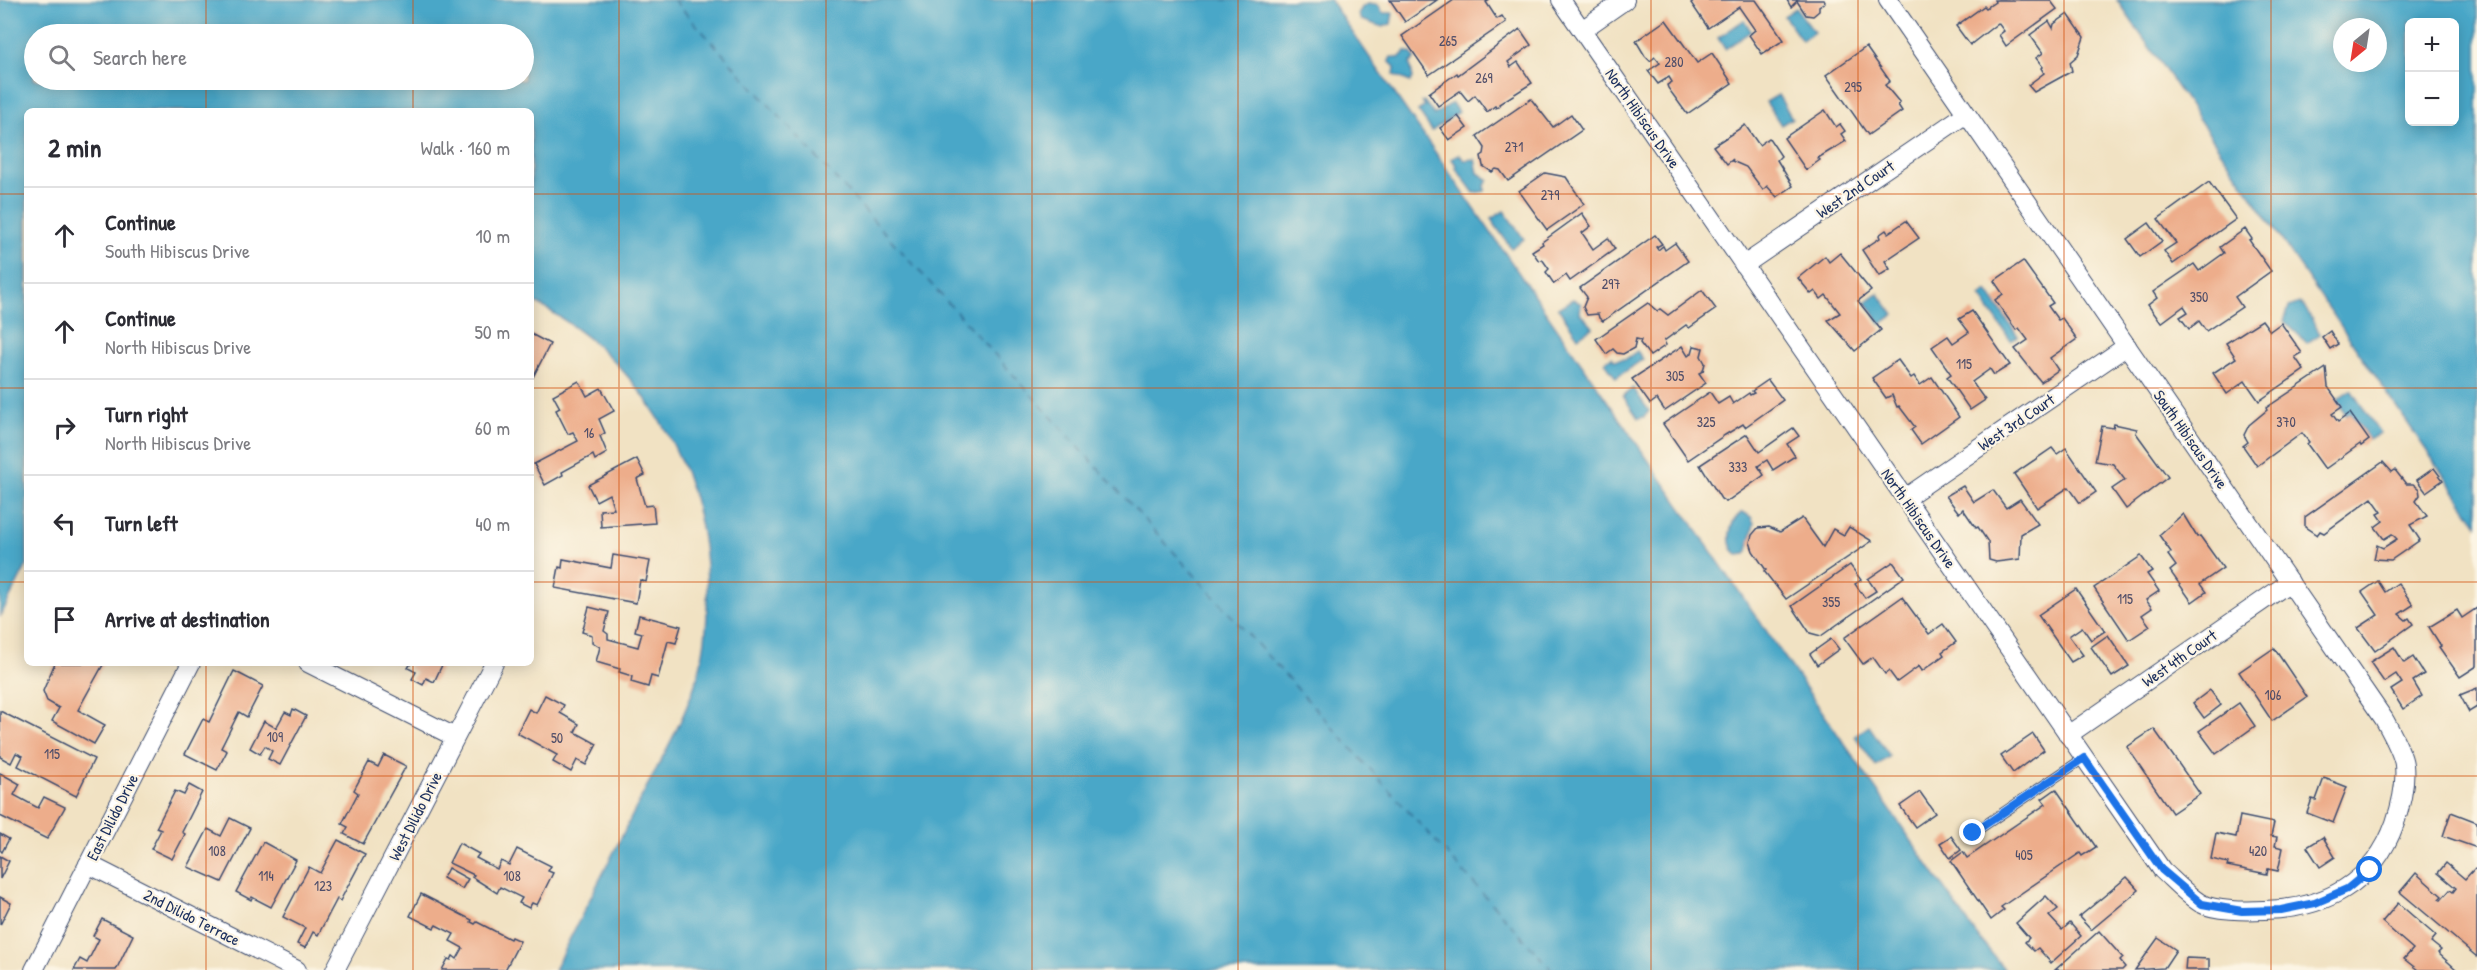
<!DOCTYPE html>
<html lang="en">
<head>
<meta charset="utf-8">
<style>
	:root { --surface:#fff; --page:#f2f2f3; --text:#2b2b33; --muted:#7c7c81; --line:#e1e1e2 }
	body { margin:0; font-family:"Patrick Hand",sans-serif; background:var(--page); color:var(--text) }
	.controls { position:absolute; right:18px; top:18px; display:grid; overflow:hidden; border-radius:9px; box-shadow:0 3px 15px #0003 }
	.controls button { width:54px; height:54px; display:grid; place-items:center; padding:0; border:0; border-bottom:2px solid var(--line); background:var(--surface); color:var(--text); font:30px sans-serif }
	.compass { position:absolute; left:2333px; top:18px; width:54px; height:54px; border-radius:50%; background:var(--surface); box-shadow:0 3px 15px #0003; rotate:210deg }
	.stop { position:absolute; width:18px; height:18px; margin:-14px; border:4px solid #1a73e8; border-radius:50%; background:#fff }
	.stop.end { background:#1a73e8; border-color:#fff; box-shadow:0 2px 6px #0008 }
	.list { margin:0; padding:0; list-style:none }
	h2 { display:flex; justify-content:space-between; align-items:center; height:78px; margin:0; padding:0 24px; font-size:26px }
	h2 small { font-size:20px; font-weight:400; color:var(--muted) }
	.list li { display:grid; grid-template-columns:39px 1fr auto; gap:18px; align-items:center; box-sizing:border-box; height:96px; padding:0 24px; border-top:2px solid var(--line) }
	.list b { display:block; font-size:22px; white-space:nowrap }
	.list p { margin:0; font-size:20px; white-space:nowrap; color:var(--muted) }
	.list em { font-size:20px; font-style:normal; color:var(--muted) }
	.icon { flex:none; width:33px; height:33px; fill:none; stroke:currentColor; stroke-width:2; stroke-linecap:round; stroke-linejoin:round }
	.map { position:relative; flex:none; width:2477px; height:970px; overflow:hidden }
	.search { position:absolute; background:var(--surface); box-shadow:0 3px 15px #0003; left:24px; top:24px; width:510px; height:66px; display:flex; align-items:center; gap:15px; box-sizing:border-box; padding:0 21px; border-radius:33px; color:var(--muted); font-size:22px }
	.panel { position:absolute; background:var(--surface); box-shadow:0 3px 15px #0003; left:24px; top:108px; width:510px; height:558px; border-radius:9px }
	.map>svg:first-child { display:block }
	.water { fill:#4aa7c8; stroke:#326b93; stroke-width:1.5; fill-rule:evenodd }
	.lines { fill:none; stroke-linecap:round; stroke-linejoin:round }
	.ferry { stroke:#2b5983; stroke-width:1.5; stroke-dasharray:8 6; stroke-linecap:butt }
	.building { fill:#edad8b }
	.service-casing { stroke:#3b4a6d; stroke-width:11 }
	.minor-casing { stroke:#3b4a6d; stroke-width:20 }
	.service { stroke:#fff; stroke-width:9 }
	.minor { stroke:#fff; stroke-width:18 }
	.route { stroke:#1a73e8; stroke-width:8 }
	.grid { fill:none; stroke:#d45514; stroke-width:1.5; stroke-opacity:0.55 }
	.labels { text-anchor:middle; stroke-width:4.5; stroke-linejoin:round; paint-order:stroke }
	.number-label { font-size:14px; fill:#504e69 }
	.street-label { font-size:16px; fill:#1b2f5e; stroke:#fcf5e5 }
</style>
</head>
<body>
<div class="map">
<svg width="2477" height="970" viewBox="0 0 2477 970">
	<rect width="100%" height="100%" fill="#fcf5e5"/>
	<filter id="ink" filterUnits="userSpaceOnUse"><feTurbulence type="fractalNoise" baseFrequency=".0167" numOctaves="2"/><feDisplacementMap in="SourceGraphic" scale="12" xChannelSelector="R" yChannelSelector="G"/><feConvolveMatrix kernelMatrix="1 2 1 2 8 2 1 2 1" color-interpolation-filters="sRGB"/></filter>
	<filter id="wash" filterUnits="userSpaceOnUse"><feTurbulence type="fractalNoise" baseFrequency=".008" numOctaves="4" result="noise"/><feDisplacementMap in="SourceGraphic" scale="24" xChannelSelector="R" yChannelSelector="G"/><feGaussianBlur stdDeviation="1.35" result="paint"/><feColorMatrix in="noise" values="0 0 0 0 0 0 0 0 0 0 0 0 0 0 0 0 0 1.4 0 .05"/><feComposite in="paint" operator="in"/></filter>
	<g filter="url(#wash)">
		<rect width="100%" height="100%" fill="#f1e2c3"/>
		<!-- water -->
		<g class="water">
			<path d="M0,0H1330L1976,934L2005,970H554C584,911 614,851 644,792C663,756 684,720 696,681C706,651 708,618 707,587C705,464 640,358 531,300V111H27V565L0,617ZM34,34H524V80H34Z"/>
			<path d="M2117,0H2477V524ZM2410,22H2454V122H2410ZM2342,27H2378V63H2342Z"/>
			<polygon points="1368,4 1378,5 1383,13 1393,13 1391,24 1383,27 1361,20 1358,14 1363,6"/>
			<polygon points="1796,8 1814,32 1802,41 1784,16"/>
			<polygon points="1744,20 1751,31 1725,49 1718,38"/>
			<polygon points="1406,51 1411,53 1415,58 1410,64 1413,78 1410,82 1394,75 1395,67 1389,61 1391,57 1399,58"/>
			<polygon points="1778,95 1792,118 1781,125 1766,102"/>
			<polygon points="1424,101 1434,115 1452,103 1458,112 1432,131 1418,111 1425,106 1422,102"/>
			<polygon points="1459,154 1464,160 1475,159 1478,173 1489,180 1485,185 1485,191 1474,193 1455,167 1456,165 1452,159"/>
			<polygon points="1504,211 1524,239 1511,248 1491,219"/>
			<polygon points="1987,291 2018,336 2011,341 1980,296"/>
			<polygon points="1878,293 1894,315 1881,324 1866,302"/>
			<polygon points="1573,299 1581,304 1580,313 1593,327 1578,337 1558,308"/>
			<polygon points="2299,303 2304,306 2320,334 2307,343 2284,321 2289,307"/>
			<polygon points="1637,351 1643,359 1616,378 1605,362 1612,357 1614,360 1626,359"/>
			<polygon points="1633,388 1649,411 1644,417 1638,418 1623,396"/>
			<polygon points="2351,390 2380,433 2369,440 2351,414 2346,416 2337,400"/>
			<path d="M1743,512L1751,517L1754,523L1748,551L1746,554L1738,555C1724,545 1729,520 1743,512Z"/>
			<polygon points="1869,726 1890,756 1876,766 1855,736"/>
		</g>
		<g class="lines">
			<!-- ferry -->
			<polyline class="ferry" points="674,0 1552,970"/>
		</g>
		<g id="blocks">
			<!-- building -->
			<g class="building">
				<polygon points="1390,0 1437,0 1405,22"/>
				<polygon points="1454,0 1490,0 1486,2 1497,19 1502,16 1506,22 1429,75 1402,36"/>
				<polygon points="1695,0 1756,0 1784,40 1762,54 1749,35 1755,30 1739,7 1708,28 1691,3"/>
				<polygon points="1787,0 1824,0 1825,2 1819,6 1819,11 1813,16 1806,15 1797,1 1791,7"/>
				<polygon points="1994,0 2050,0 2057,9 2006,46 1999,35 2004,31 1998,23 1970,45 1956,26 1984,6 1986,8 1995,2"/>
				<polygon points="2068,14 2084,37 2078,55 2070,62 2072,71 2034,92 2028,85 2044,73 2041,68 2043,67 2036,58 2043,53 2030,35 2049,21 2053,28 2054,24"/>
				<polygon points="1666,20 1697,63 1712,53 1732,83 1687,114 1668,88 1667,85 1672,82 1669,77 1658,84 1648,71 1660,63 1655,57 1650,61 1645,56 1636,41"/>
				<polygon points="1520,29 1531,45 1508,62 1511,67 1518,62 1532,83 1499,104 1500,106 1496,108 1495,106 1487,112 1475,95 1468,101 1460,91 1438,106 1429,93 1457,73 1458,75"/>
				<polygon points="1866,47 1890,81 1885,85 1900,103 1898,105 1902,111 1868,135 1826,75"/>
				<polygon points="1531,99 1553,127 1571,114 1582,130 1508,181 1500,170 1496,169 1492,172 1483,166 1481,156 1484,154 1485,148 1477,136"/>
				<polygon points="1825,110 1836,127 1840,124 1845,131 1841,134 1846,141 1818,158 1820,160 1806,170 1784,138"/>
				<polygon points="1458,116 1467,128 1449,140 1440,128"/>
				<polygon points="1745,125 1759,145 1769,138 1781,156 1777,160 1793,186 1777,197 1767,186 1763,190 1746,167 1732,161 1733,159 1727,164 1713,146"/>
				<polygon points="1545,173 1566,177 1584,204 1547,230 1519,191"/>
				<polygon points="2209,182 2236,219 2173,264 2164,251 2176,243 2158,219"/>
				<polygon points="1582,213 1591,226 1582,233 1593,249 1608,238 1615,249 1570,281 1566,275 1554,284 1546,272 1549,269 1542,259 1539,261 1532,251 1543,244 1542,242"/>
				<polygon points="1906,221 1919,238 1885,261 1890,269 1879,276 1862,250 1880,238 1879,235 1886,230 1888,233"/>
				<polygon points="2149,223 2162,241 2140,257 2127,239"/>
				<polygon points="2245,229 2252,239 2249,240 2271,271 2235,297 2242,307 2206,331 2199,321 2189,329 2180,317 2188,312 2184,306 2161,323 2148,305 2157,298 2153,292 2194,264 2199,271 2224,253 2220,247"/>
				<polygon points="1655,235 1662,244 1656,247 1658,250 1663,246 1665,250 1675,243 1688,261 1603,321 1599,318 1598,314 1587,315 1583,307 1587,297 1580,288"/>
				<polygon points="1840,253 1871,291 1858,301 1881,330 1855,351 1828,320 1840,313 1826,295 1821,299 1815,291 1811,294 1798,278 1825,256 1829,262"/>
				<polygon points="2023,261 2053,303 2048,306 2058,320 2062,318 2077,339 2050,358 2058,370 2041,382 2015,349 2028,340 2019,328 2016,330 1995,300 2003,294 1994,281"/>
				<polygon points="1702,290 1716,309 1689,328 1686,325 1664,341 1666,345 1650,356 1640,343 1641,340 1636,339 1634,348 1623,354 1617,353 1613,349 1606,354 1596,339 1648,303 1657,311 1660,309 1668,315"/>
				<polygon points="1972,311 2010,365 1994,375 1990,369 1972,382 1985,400 1970,410 1947,377 1951,374 1932,347 1948,336 1953,343 1969,332 1959,319"/>
				<polygon points="2262,320 2270,331 2281,323 2302,353 2295,357 2304,370 2259,401 2245,381 2227,394 2213,373 2236,358 2226,343"/>
				<polygon points="2330,331 2338,344 2330,349 2322,337"/>
				<polygon points="531,334 550,344 531,381"/>
				<polygon points="1682,346 1688,356 1692,353 1694,346 1703,348 1701,356 1705,363 1703,371 1699,373 1706,383 1665,411 1657,399 1650,404 1632,379"/>
				<polygon points="1898,360 1911,378 1914,376 1920,385 1932,377 1959,417 1921,444 1911,430 1915,427 1899,406 1897,407 1892,395 1886,398 1872,378"/>
				<polygon points="2326,368 2328,387 2342,407 2332,414 2338,422 2350,413 2369,440 2361,446 2360,444 2325,469 2307,444 2309,442 2302,433 2257,466 2243,446 2248,442 2244,435 2249,425 2267,410 2266,408"/>
				<polygon points="1768,380 1783,400 1745,427 1743,424 1725,435 1688,460 1663,424 1710,392 1718,404 1729,397 1733,404 1749,393 1750,395 1754,393 1752,391"/>
				<polygon points="579,381 587,396 601,388 614,411 599,419 605,433 600,436 607,453 595,460 593,455 562,472 563,475 545,485 534,464 578,441 573,432 568,434 556,410 560,408 553,395"/>
				<polygon points="2114,424 2137,429 2136,433 2168,477 2126,509 2112,489 2125,480 2113,464 2095,461 2102,426 2113,428"/>
				<polygon points="1793,428 1799,436 1787,444 1795,456 1773,470 1767,460 1758,466 1764,475 1726,502 1721,499 1700,465 1747,434 1759,452"/>
				<polygon points="2052,448 2057,454 2066,448 2096,492 2080,503 2069,487 2037,508 2014,474"/>
				<polygon points="637,459 645,475 637,479 645,506 653,505 655,523 601,527 600,510 614,509 609,494 596,501 588,485"/>
				<polygon points="2383,462 2392,472 2395,470 2406,484 2413,484 2419,489 2420,495 2416,501 2427,516 2410,525 2420,540 2391,560 2374,559 2377,545 2383,548 2397,539 2392,534 2384,539 2375,527 2383,521 2378,514 2382,512 2372,498 2324,533 2320,531 2317,535 2305,527 2305,517"/>
				<polygon points="2434,468 2443,480 2426,492 2417,480"/>
				<polygon points="1963,486 1974,502 1993,490 2006,508 2020,499 2038,524 2021,534 2020,559 1996,562 1989,560 1988,542 1978,527 1976,528 1963,509 1959,513 1946,496"/>
				<polygon points="2183,514 2197,537 2200,536 2223,568 2200,584 2206,592 2192,602 2170,571 2176,566 2168,555 2171,552 2159,535"/>
				<polygon points="1802,518 1823,547 1833,529 1844,535 1849,527 1872,541 1786,599 1764,571 1766,570 1753,551 1750,542 1752,535 1758,528 1769,527 1780,532"/>
				<polygon points="613,555 650,561 646,582 640,580 636,603 555,588 559,567 562,568 563,559 611,568"/>
				<polygon points="2141,556 2152,571 2147,574 2159,591 2146,600 2152,608 2142,615 2150,626 2129,640 2094,588"/>
				<polygon points="1893,562 1904,577 1821,636 1810,633 1792,606 1850,565 1861,580 1855,584 1865,598 1876,591 1868,579"/>
				<polygon points="2378,581 2385,592 2398,583 2413,605 2399,614 2406,620 2409,618 2413,624 2375,651 2358,628 2378,615 2362,592"/>
				<polygon points="2076,589 2105,631 2091,640 2082,627 2069,636 2083,655 2071,662 2038,615"/>
				<polygon points="1902,597 1929,634 1943,624 1956,642 1942,652 1944,655 1922,671 1919,666 1897,682 1889,671 1885,674 1873,657 1863,664 1844,638"/>
				<polygon points="589,607 609,612 604,631 608,634 608,639 638,647 642,633 635,631 639,615 681,626 676,643 668,641 658,678 651,676 648,687 631,682 632,676 619,672 620,669 596,662 600,647 592,642 592,635 582,632"/>
				<polygon points="2477,608 2477,666 2460,677 2439,647 2441,646 2429,627 2457,610 2462,618"/>
				<polygon points="2108,635 2129,666 2112,677 2091,647"/>
				<polygon points="1831,639 1839,649 1817,665 1810,654"/>
				<polygon points="2394,647 2404,663 2413,657 2424,674 2413,681 2422,696 2403,709 2391,690 2402,683 2396,674 2384,682 2370,662"/>
				<polygon points="2274,648 2307,697 2272,721 2239,672"/>
				<polygon points="55,663 104,663 78,710 105,725 94,744 52,721 59,708 47,701 43,691"/>
				<polygon points="411,663 439,663 442,665 434,682 426,678 423,685 412,679 416,672 408,668"/>
				<polygon points="234,671 263,686 247,717 239,712 221,748 227,751 217,770 185,754 203,719 209,722"/>
				<polygon points="2477,688 2477,707 2469,712 2460,695"/>
				<polygon points="2210,690 2221,705 2204,718 2193,703"/>
				<polygon points="545,695 564,705 560,713 579,724 575,732 597,744 586,765 577,760 571,772 553,762 557,755 517,733 529,709 536,713"/>
				<polygon points="2239,703 2255,726 2216,754 2199,731"/>
				<polygon points="293,709 306,716 280,765 268,759 272,751 265,746 260,754 250,748 264,721 276,728 285,712 291,715"/>
				<polygon points="0,711 94,759 76,796 18,766 23,756 16,753 11,763 0,757"/>
				<polygon points="2154,729 2200,794 2172,813 2127,747"/>
				<polygon points="2033,734 2044,750 2013,773 2001,756"/>
				<polygon points="384,755 406,766 363,844 344,834 348,827 342,824 358,793 354,790 369,762 378,767"/>
				<polygon points="0,773 20,784 14,795 38,808 44,797 65,807 47,839 0,816"/>
				<polygon points="2324,778 2347,787 2333,823 2307,813 2312,799 2316,800"/>
				<polygon points="189,785 202,792 182,832 185,834 172,859 151,849 161,830 156,828 175,791 184,795"/>
				<polygon points="2056,789 2096,847 2082,856 2080,853 2001,907 2004,910 1991,920 1951,861 1963,852 1967,858 2046,804 2042,799"/>
				<polygon points="1920,792 1935,813 1915,827 1900,806"/>
				<polygon points="2451,812 2477,822 2477,848 2443,836"/>
				<polygon points="2240,816 2274,823 2271,836 2277,837 2275,846 2283,848 2278,871 2268,869 2267,874 2227,866 2228,863 2211,859 2216,833 2236,837"/>
				<polygon points="230,818 250,828 222,882 188,867 208,829 221,836"/>
				<polygon points="0,834 9,839 2,852 0,850"/>
				<polygon points="1951,836 1961,850 1950,858 1940,843"/>
				<polygon points="2323,837 2335,857 2320,867 2307,847"/>
				<polygon points="338,840 365,854 340,901 337,899 318,935 313,932 305,948 297,944 305,928 283,917 309,867 320,873"/>
				<polygon points="263,842 296,860 271,907 252,897 251,900 236,892"/>
				<polygon points="459,843 479,854 476,858 497,869 501,861 509,865 517,849 551,866 548,871 553,873 537,905 532,903 529,908 519,903 522,898 500,887 497,893 472,877 474,875 449,863"/>
				<polygon points="0,856 9,861 0,879"/>
				<polygon points="2446,863 2465,879 2474,869 2477,870 2477,957 2400,892 2416,873 2442,896 2439,899 2441,900 2450,890 2453,892 2456,888 2438,873"/>
				<polygon points="448,868 468,879 462,889 443,878"/>
				<polygon points="2127,877 2139,890 2091,930 2079,917"/>
				<polygon points="421,894 472,920 471,922 475,924 477,922 510,939 511,937 520,941 505,970 442,970 448,959 451,960 453,956 457,959 463,948 450,941 454,934 436,925 434,928 410,916"/>
				<polygon points="2046,896 2058,909 2049,916 2062,930 2070,923 2081,936 2051,963 2038,948 2034,951 2025,942 2029,938 2016,923"/>
				<polygon points="0,897 11,903 0,925"/>
				<polygon points="2398,903 2436,936 2431,942 2441,950 2438,953 2457,970 2418,970 2404,959 2413,949 2382,922"/>
				<polygon points="102,919 133,935 116,970 74,970 80,959 87,963 99,939 93,936"/>
				<polygon points="2099,931 2123,958 2120,961 2125,967 2122,970 2055,970"/>
				<polygon points="2158,938 2176,950 2164,968 2135,970"/>
				<polygon points="2186,958 2209,959 2209,970 2185,970"/>
			</g>
		</g>
	</g>
	<g filter="url(#ink)">
		<use href="#blocks" fill-opacity="0" stroke="#3b4a6d" stroke-width="1.5"/>
		<g class="lines">
			<!-- service casing -->
			<g class="service-casing">
				<polyline id="service" points="1973,833 2084,758"/>
			</g>
			<!-- minor casing -->
			<g class="minor-casing">
				<g id="minor">
					<path d="M1561,0L2162,870C2174,881 2187,895 2200,903C2214,911 2247,911 2264,910C2325,909 2374,883 2395,823C2401,805 2406,784 2404,765C2403,753 2390,730 2384,719L1888,0"/>
					<polyline points="1582,30 1625,0"/>
					<polyline points="1744,265 1966,114"/>
					<polyline points="1905,498 2127,346"/>
					<polyline points="308,663 455,737"/>
					<polyline points="2068,735 2290,582"/>
					<polyline points="88,864 297,970"/>
					<polyline points="34,970 191,663"/>
					<polyline points="335,970 494,663"/>
				</g>
			</g>
			<!-- service -->
			<use href="#service" class="service"/>
			<!-- minor -->
			<use href="#minor" class="minor"/>
		</g>
	</g>
	<g class="lines" filter="url(#ink)">
		<!-- route -->
		<polyline class="route" points="1973,833 2084,758 2162,870 2202,904 2242,911 2281,910 2315,903 2347,889 2370,870"/>
	</g>
	<!-- grid -->
	<path class="grid" d="M206,0V34M413,0V34M619,0V970M826,0V970M1032,0V970M1238,0V970M1445,0V970M1651,0V970M1858,0V970M2064,0V970M2271,0V970M206,80V111M413,80V111M0,194H27M531,194H2477M0,388H27M531,388H2477M0,582H27M531,582H2477M206,663V970M413,663V970M0,776H2477"/>
	<g class="labels">
		<!-- number labels -->
		<g class="number-label">
			<text x="1448" y="46">265</text>
			<text x="1674" y="67">280</text>
			<text x="1484" y="83">269</text>
			<text x="1853" y="92">295</text>
			<text x="1514" y="152">271</text>
			<text x="1550" y="200">279</text>
			<text x="1611" y="289">297</text>
			<text x="2199" y="302">350</text>
			<text x="1964" y="369">115</text>
			<text x="1675" y="381">305</text>
			<text x="1706" y="427">325</text>
			<text x="2286" y="427">370</text>
			<text x="589" y="438">16</text>
			<text x="1738" y="472">333</text>
			<text x="2125" y="604">115</text>
			<text x="1831" y="607">355</text>
			<text x="2273" y="700">106</text>
			<text x="275" y="742">109</text>
			<text x="557" y="743">50</text>
			<text x="52" y="759">115</text>
			<text x="217" y="856">108</text>
			<text x="2258" y="856">420</text>
			<text x="2024" y="860">405</text>
			<text x="266" y="881">114</text>
			<text x="512" y="881">108</text>
			<text x="323" y="891">123</text>
		</g>
		<!-- street labels -->
		<g class="street-label">
			<text transform="translate(1643 118) rotate(55)" y="6">North Hibiscus Drive</text>
			<text transform="translate(1855 189) rotate(-34)" y="6">West 2nd Court</text>
			<text transform="translate(2016 422) rotate(-34)" y="6">West 3rd Court</text>
			<text transform="translate(2191 439) rotate(55)" y="6">South Hibiscus Drive</text>
			<text transform="translate(1919 518) rotate(55)" y="6">North Hibiscus Drive</text>
			<text transform="translate(2179 658) rotate(-35)" y="6">West 4th Court</text>
			<text transform="translate(415 816) rotate(-63)" y="6">West Dilido Drive</text>
			<text transform="translate(112 817) rotate(-63)" y="6">East Dilido Drive</text>
			<text transform="translate(192 917) rotate(27)" y="6">2nd Dilido Terrace</text>
		</g>
	</g>
</svg>
<div class="controls">
<button>+</button>
<button>−</button>
</div>
<svg class="compass" viewBox="-18 -18 36 36"><path d="M0-13l5 13h-10z" fill="#e53935"/><path d="M0 13l5-13h-10z" fill="#7c7c81"/></svg>
<div class="stop" style="left:2370px;top:870px"></div>
<div class="stop end" style="left:1973px;top:833px"></div>
<div class="search"><svg class="icon" aria-label="search" viewBox="0 0 24 24"><circle cx="10" cy="10" r="6"/><path d="M15 15l6 6"/></svg>Search here</div>
<section class="panel">
<h2>2 min<small>Walk · 160 m</small></h2>
<ul class="list">
<li><svg class="icon" aria-label="ahead" viewBox="0 0 24 24"><path d="M12 20V5M6 11l6-6 6 6"/></svg><div><b>Continue</b><p>South Hibiscus Drive</p></div><em>10 m</em></li>
<li><svg class="icon" aria-label="ahead" viewBox="0 0 24 24"><path d="M12 20V5M6 11l6-6 6 6"/></svg><div><b>Continue</b><p>North Hibiscus Drive</p></div><em>50 m</em></li>
<li><svg class="icon" aria-label="right" viewBox="0 0 24 24"><path d="M7 20v-9h11M14 6l5 5-5 5"/></svg><div><b>Turn right</b><p>North Hibiscus Drive</p></div><em>60 m</em></li>
<li><svg class="icon" aria-label="left" viewBox="0 0 24 24"><path d="M17 20v-9H6M10 6l-5 5 5 5"/></svg><div><b>Turn left</b></div><em>40 m</em></li>
<li><svg class="icon" aria-label="arrive" viewBox="0 0 24 24"><path d="M6 21V4h12l-3 4 3 4H6"/></svg><div><b>Arrive at destination</b></div></li>
</ul>
</section>
</div>
</body>
</html>
